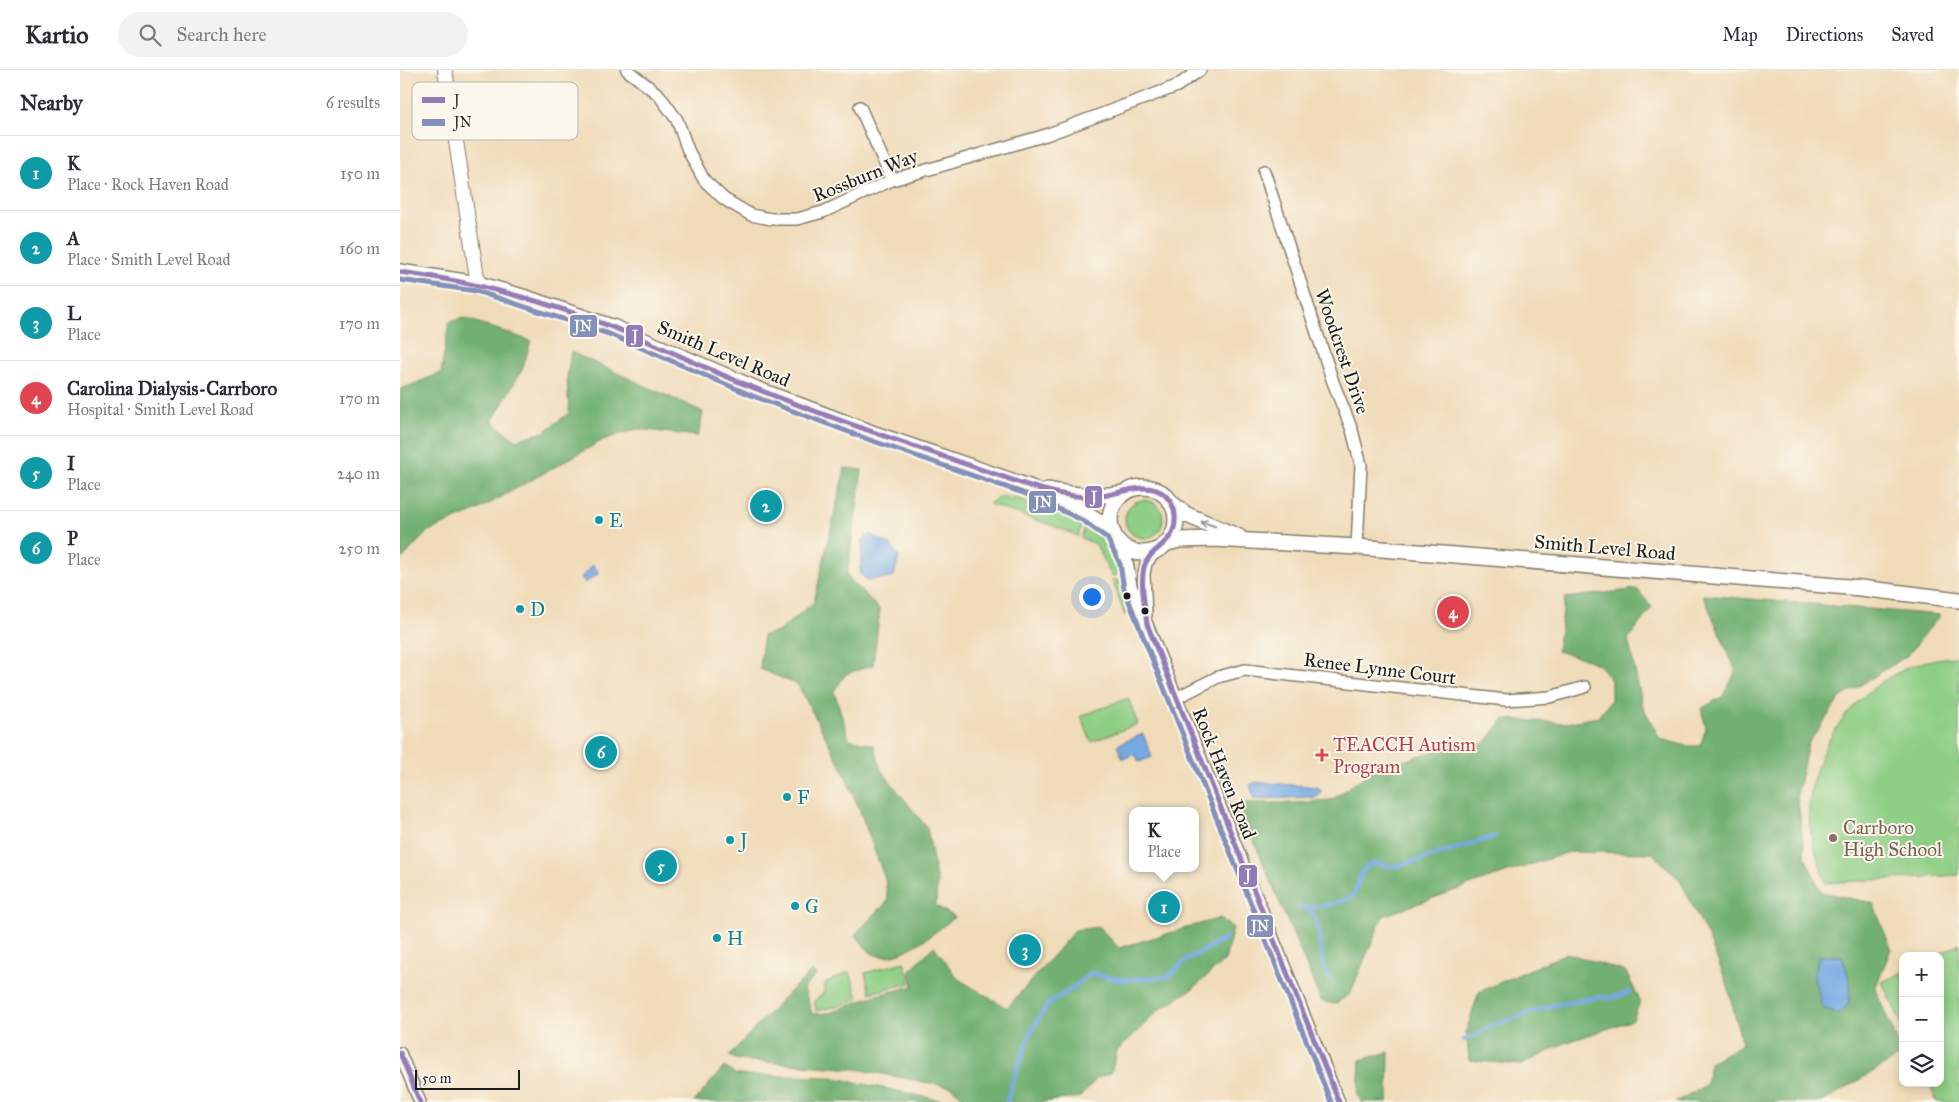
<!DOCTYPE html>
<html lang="en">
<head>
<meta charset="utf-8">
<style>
	:root { --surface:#fff; --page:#f2f2f3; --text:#2b2b33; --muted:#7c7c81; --line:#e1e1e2; --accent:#ea580c }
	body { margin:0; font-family:"IM FELL Great Primer",serif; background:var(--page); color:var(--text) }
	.controls { position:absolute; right:15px; bottom:15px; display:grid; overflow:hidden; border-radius:10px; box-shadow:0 2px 12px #0003 }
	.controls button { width:45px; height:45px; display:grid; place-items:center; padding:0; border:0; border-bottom:1px solid var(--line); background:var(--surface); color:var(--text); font:25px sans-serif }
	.scale { position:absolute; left:15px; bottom:12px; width:105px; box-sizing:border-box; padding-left:5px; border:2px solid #1c1c1c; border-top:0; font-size:14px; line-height:18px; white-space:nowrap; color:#1c1c1c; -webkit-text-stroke:4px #fbf7ec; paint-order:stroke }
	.you { position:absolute; left:691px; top:526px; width:18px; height:18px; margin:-12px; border:4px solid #fff; border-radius:50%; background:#1a73e8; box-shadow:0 0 0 8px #1a73e833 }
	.badge { display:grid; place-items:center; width:32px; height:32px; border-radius:50%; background:var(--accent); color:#fff; font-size:16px; font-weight:700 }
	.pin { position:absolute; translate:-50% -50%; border:2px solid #fff; box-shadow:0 1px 5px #0006 }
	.popup { position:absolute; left:729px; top:737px; width:70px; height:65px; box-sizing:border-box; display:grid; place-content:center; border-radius:10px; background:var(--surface); filter:drop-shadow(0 1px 4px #0005); font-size:16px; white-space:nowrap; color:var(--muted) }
	.popup b { font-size:19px; color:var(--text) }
	.popup::after { content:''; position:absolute; left:50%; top:100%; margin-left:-10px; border:10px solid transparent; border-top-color:var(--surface) }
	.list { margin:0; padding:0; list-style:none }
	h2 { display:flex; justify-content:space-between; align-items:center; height:65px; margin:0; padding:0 20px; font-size:21px }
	h2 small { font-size:16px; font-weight:400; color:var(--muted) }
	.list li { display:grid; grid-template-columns:32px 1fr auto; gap:15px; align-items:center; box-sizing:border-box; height:75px; padding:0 20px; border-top:1px solid var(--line) }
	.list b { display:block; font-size:19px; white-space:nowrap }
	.list p { margin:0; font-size:16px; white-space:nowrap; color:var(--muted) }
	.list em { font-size:16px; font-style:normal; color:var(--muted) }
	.icon { flex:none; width:28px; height:28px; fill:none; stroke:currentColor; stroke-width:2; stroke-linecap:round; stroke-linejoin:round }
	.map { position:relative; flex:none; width:1559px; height:1032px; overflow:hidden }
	header { display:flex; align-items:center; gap:30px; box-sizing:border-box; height:70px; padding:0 25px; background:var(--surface); border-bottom:1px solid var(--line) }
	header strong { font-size:24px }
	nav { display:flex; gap:28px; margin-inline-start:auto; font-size:18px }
	.search { width:350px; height:45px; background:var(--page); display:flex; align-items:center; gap:12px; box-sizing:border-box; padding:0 18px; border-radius:28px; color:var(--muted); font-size:19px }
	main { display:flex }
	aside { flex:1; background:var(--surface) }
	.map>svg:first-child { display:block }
	.green { fill:#8dcd84; stroke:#547450 }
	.forest { fill:#72b072; stroke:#476647 }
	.water { fill:#76a8e2; stroke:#49627f }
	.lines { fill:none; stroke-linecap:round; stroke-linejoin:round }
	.stream { stroke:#76a8e2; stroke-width:4.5 }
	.minor-casing { stroke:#867c6a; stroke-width:14 }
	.tertiary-casing { stroke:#867c6a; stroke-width:16 }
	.secondary-casing { stroke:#867c6a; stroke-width:18 }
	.minor { stroke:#fff; stroke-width:11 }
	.tertiary { stroke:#fff; stroke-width:14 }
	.secondary { stroke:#fff; stroke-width:15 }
	.bus-1-casing { stroke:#fbf7ec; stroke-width:9 }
	.bus-2-casing { stroke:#fbf7ec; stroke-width:9 }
	.bus-1 { stroke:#937bb8; stroke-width:5 }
	.bus-2 { stroke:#8590b8; stroke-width:5 }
	.oneway { stroke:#999 }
	.culture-dot { fill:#0f9aa8; stroke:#fbf7ec; stroke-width:2 }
	.bus-dot { fill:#1c1c1c; stroke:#fbf7ec; stroke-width:2 }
	.health-dot { fill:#e0444e; stroke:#fbf7ec; stroke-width:2 }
	.education-dot { fill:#8d6e63; stroke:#fbf7ec; stroke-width:2 }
	.labels { text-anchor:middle; stroke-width:4; stroke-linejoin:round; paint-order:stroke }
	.street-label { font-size:19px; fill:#1c1c1c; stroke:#fbf7ec }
	.culture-label { font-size:19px; fill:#0d838f; stroke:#fbf7ec; text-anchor:start }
	.health-label { font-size:19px; fill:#be3a42; stroke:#fbf7ec; text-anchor:start }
	.education-label { font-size:19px; fill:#785e54; stroke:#fbf7ec; text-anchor:start }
	.key { fill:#fbf7ec; stroke:#b8b5ae; stroke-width:1 }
	.key-label { font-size:14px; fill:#1c1c1c }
	.line-badge { stroke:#fbf7ec; stroke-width:2 }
	.badge-label { font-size:14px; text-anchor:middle; font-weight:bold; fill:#fff }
</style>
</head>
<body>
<header>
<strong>Kartio</strong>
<div class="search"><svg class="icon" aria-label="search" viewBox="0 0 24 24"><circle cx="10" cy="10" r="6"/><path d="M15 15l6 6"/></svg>Search here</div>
<nav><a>Map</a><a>Directions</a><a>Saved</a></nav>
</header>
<main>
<aside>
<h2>Nearby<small>6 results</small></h2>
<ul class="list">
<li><span class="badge" style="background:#0f9aa8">1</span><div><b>K</b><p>Place · Rock Haven Road</p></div><em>150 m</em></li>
<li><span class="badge" style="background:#0f9aa8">2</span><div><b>A</b><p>Place · Smith Level Road</p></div><em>160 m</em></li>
<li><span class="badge" style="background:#0f9aa8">3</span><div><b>L</b><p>Place</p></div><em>170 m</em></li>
<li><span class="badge" style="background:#e0444e">4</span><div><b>Carolina Dialysis-Carrboro</b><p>Hospital · Smith Level Road</p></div><em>170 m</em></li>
<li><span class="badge" style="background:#0f9aa8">5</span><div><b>I</b><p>Place</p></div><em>240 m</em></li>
<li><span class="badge" style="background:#0f9aa8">6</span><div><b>P</b><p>Place</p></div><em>250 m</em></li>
</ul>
</aside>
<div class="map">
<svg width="1559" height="1032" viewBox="0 0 1559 1032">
	<rect width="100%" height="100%" fill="#fbf7ec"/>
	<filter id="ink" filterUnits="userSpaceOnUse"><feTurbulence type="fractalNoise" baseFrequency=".02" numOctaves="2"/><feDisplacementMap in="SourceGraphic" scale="10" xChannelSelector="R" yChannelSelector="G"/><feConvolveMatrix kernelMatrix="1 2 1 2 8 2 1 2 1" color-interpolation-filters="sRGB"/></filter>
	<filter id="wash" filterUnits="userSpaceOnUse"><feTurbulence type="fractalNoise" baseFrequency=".0096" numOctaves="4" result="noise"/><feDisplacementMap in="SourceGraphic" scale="20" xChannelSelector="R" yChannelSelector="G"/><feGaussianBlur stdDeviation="1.12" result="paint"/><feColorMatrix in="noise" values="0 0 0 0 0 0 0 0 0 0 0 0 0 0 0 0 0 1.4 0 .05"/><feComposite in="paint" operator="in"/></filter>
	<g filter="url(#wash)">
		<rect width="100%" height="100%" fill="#f0dbb9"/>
		<!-- green -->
		<g class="green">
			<path d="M599,427C613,424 663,444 680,449L681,456L678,466L651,455L589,434Z"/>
			<circle cx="744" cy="449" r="19"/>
			<path d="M691,453C709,467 719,477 721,501L714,506L711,505L696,474L681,468L685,457Z"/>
			<polygon points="712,509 721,512 726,546 725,546"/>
			<path d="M1559,587V805L1426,813C1418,790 1409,766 1409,742C1410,665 1479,587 1559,587Z"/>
			<polygon points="728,628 738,654 691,672 681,646"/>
			<polygon points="1559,874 1559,1032 1537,1032 1529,1013 1540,1013 1540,886 1536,886"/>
			<polygon points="504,892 510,913 470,923 465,903"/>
			<polygon points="450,902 458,928 439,936 416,941 414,931 423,924 426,912"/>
			<polygon points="1503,902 1503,957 1482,912"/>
		</g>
		<!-- forest -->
		<g class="forest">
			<polygon points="64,248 131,271 122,300 92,351 115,370 144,362 169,343 167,307 171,282 303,342 298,366 237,359 203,370 76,441 28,461 0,491 0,330 1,319 41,303 49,252"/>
			<path d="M445,398L462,400L447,506L480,540L473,595L446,604L434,621L449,669L474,675L481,700L527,758L537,812L536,836L555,847C537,860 497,896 473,884C467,881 460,870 455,864L488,831L485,809L460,741L441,696L398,615L360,599L363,565L378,562L414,532Z"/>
			<polygon points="1237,519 1252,537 1228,569 1243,637 1260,669 1287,676 1300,676 1306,658 1301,639 1323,626 1336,601 1303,525 1540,545 1508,585 1440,628 1408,674 1397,724 1405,787 1421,822 1473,833 1491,879 1475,919 1503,984 1422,1032 1275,1032 1306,1015 1310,993 1342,974 1327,913 1307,865 1280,810 1252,783 1169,782 1081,811 983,846 950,924 935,934 921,931 838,733 894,733 931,730 973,701 1037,680 1062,680 1085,673 1104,649 1166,653 1198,647 1211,630 1211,610 1199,595 1186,589 1157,581 1165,528"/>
			<polygon points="820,848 833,858 825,890 795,917 759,940 717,981 711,1003 697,1008 680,1027 643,1032 569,1032 551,1017 456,999 338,990 329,986 385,926 412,901 416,905 404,918 412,944 430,943 470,927 513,916 509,901 534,876 558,909 607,938 675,860 699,857 719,878"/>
			<polygon points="1167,883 1226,902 1240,931 1233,950 1165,973 1121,995 1069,990 1066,961 1079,922"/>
			<polygon points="989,982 988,1032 961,1032 958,1025 960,990"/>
			<polygon points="324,997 337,1005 431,1007 549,1032 294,1032"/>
		</g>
		<!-- water -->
		<g class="water">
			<polygon points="470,464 491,475 499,487 494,506 489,508 467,510 461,505 460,501 463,470"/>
			<polygon points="193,495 198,501 198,504 185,513 181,507"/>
			<polygon points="743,664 752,687 739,692 735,684 723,689 717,675"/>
			<polygon points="856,712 918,717 921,720 920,725 917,727 854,729 850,715"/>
			<polygon points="1419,886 1442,886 1450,912 1449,933 1439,944 1423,938 1414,908"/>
		</g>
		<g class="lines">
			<!-- stream -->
			<g class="stream">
				<path d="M898,837C909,838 947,834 953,825C959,817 959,800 969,795C977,791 987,798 996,796C1030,788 1062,777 1095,766"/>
				<path d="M908,838C927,857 914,889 930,909"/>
				<polyline points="1064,970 1077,965 1090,956 1154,935 1201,927 1212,928 1230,922"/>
				<polyline points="607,1032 613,1010 631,961 648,934 671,919 691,903 720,910 768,907 786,890 826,868"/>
			</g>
		</g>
	</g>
	<g filter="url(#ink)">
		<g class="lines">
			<!-- minor casing -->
			<g class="minor-casing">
				<g id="minor">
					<polyline points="227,0 259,25 277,50 288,80 304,110 324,129 351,145 371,149 397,149 423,142 492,110 646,65 777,16 800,0"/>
					<polyline points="460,37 492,110"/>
					<polyline points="864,101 933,312 952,360 961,395 957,477"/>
					<polyline points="719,472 727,492 731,516 748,557 939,1032"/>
					<polyline points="746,545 744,504 746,493 758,479"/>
					<polyline points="776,628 818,607 845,600 1106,630 1150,627 1185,617"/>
					<polyline points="0,983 20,1032"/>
				</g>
			</g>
			<!-- tertiary casing -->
			<g class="tertiary-casing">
				<polyline id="tertiary" points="45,0 78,214"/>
			</g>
			<!-- secondary casing -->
			<g class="secondary-casing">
				<g id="secondary">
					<polyline points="0,202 78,214 126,228 212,257 356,319 472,363 629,417 686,443 700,452 713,463"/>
					<circle cx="743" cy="450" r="33"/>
					<path d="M648,420C674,425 697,428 723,423"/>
					<polyline points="771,433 787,445 839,467"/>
					<polyline points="767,473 780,470 814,469 957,477 1461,518 1559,530"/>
				</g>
			</g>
			<!-- minor -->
			<use href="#minor" class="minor"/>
			<!-- tertiary -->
			<use href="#tertiary" class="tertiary"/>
			<!-- secondary -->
			<use href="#secondary" class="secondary"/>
			<!-- bus-1 casing -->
			<g class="bus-1-casing">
				<g id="bus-1">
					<path d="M0,202C80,212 155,234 230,264C271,281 311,301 352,317C426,347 502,372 577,398C614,410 652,427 692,427C715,427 746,408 765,425C771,431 775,439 775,446C777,475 750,476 744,497C740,515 745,536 747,554L939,1032"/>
					<polyline points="0,983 20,1032"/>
				</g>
			</g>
			<!-- bus-2 casing -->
			<g class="bus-2-casing">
				<polyline id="bus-2" points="0,210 76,221 209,264 353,326 470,370 626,424 682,450 707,468 720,494 724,519 931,1032"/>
			</g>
			<!-- bus-1 -->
			<use href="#bus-1" class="bus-1"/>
			<!-- bus-2 -->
			<use href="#bus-2" class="bus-2"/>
		</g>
		<!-- one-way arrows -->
		<defs><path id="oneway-shaft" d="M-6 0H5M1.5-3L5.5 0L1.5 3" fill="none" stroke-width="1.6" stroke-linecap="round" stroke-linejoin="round" transform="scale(1.25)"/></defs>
		<use class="oneway" href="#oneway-shaft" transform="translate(808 454) rotate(-162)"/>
	</g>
	<!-- markers -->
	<g class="culture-dot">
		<circle cx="199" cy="450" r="5"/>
		<circle cx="120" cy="539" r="5"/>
		<circle cx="387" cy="727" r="5"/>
		<circle cx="330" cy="770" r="5"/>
		<circle cx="395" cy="836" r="5"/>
		<circle cx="317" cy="868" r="5"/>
	</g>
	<g class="bus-dot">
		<circle cx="727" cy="526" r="4.5"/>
		<circle cx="745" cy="541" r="4.5"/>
	</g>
	<path class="health-dot" d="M919.5 677.5h5v5h5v5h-5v5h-5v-5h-5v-5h5z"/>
	<circle class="education-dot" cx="1433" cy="768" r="5"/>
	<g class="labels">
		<!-- street labels -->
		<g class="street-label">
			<text transform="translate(465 105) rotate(-22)" y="7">Rossburn Way</text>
			<text transform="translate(943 281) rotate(71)" y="7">Woodcrest Drive</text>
			<text transform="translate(324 283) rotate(23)" y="7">Smith Level Road</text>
			<text transform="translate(1205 477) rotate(5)" y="7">Smith Level Road</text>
			<text transform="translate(980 598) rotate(7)" y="7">Renee Lynne Court</text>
			<text transform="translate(825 703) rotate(68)" y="7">Rock Haven Road</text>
		</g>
		<!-- culture labels -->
		<g class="culture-label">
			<text x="209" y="457">E</text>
			<text x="130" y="546">D</text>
			<text x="397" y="734">F</text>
			<text x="340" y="777">J</text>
			<text x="405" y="843">G</text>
			<text x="327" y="875">H</text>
		</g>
		<!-- health labels -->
		<g class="health-label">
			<text x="933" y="681">TEACCH Autism<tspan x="933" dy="22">Program</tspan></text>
		</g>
		<!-- education labels -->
		<g class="education-label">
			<text x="1443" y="764">Carrboro<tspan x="1443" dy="22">High School</tspan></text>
		</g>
	</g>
	<!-- legend -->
	<rect x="12" y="12" width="166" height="58" rx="8" class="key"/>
	<rect x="22" y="27" width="23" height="6" fill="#937bb8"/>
	<rect x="22" y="49" width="23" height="7" fill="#8590b8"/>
	<g class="key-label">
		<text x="54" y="35">J</text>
		<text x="54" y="57">JN</text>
	</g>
	<g class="line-badge">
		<rect x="169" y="244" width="29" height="24" rx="5" fill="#8590b8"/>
		<rect x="225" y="254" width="19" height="24" rx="5" fill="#937bb8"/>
		<rect x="684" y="415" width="19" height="24" rx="5" fill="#937bb8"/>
		<rect x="628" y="420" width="29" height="24" rx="5" fill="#8590b8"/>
		<rect x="838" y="794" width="20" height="24" rx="5" fill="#937bb8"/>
		<rect x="846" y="844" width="28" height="24" rx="5" fill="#8590b8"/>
	</g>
	<g class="badge-label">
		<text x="183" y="261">JN</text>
		<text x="235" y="271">J</text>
		<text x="694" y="432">J</text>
		<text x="643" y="437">JN</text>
		<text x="848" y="810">J</text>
		<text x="860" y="861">JN</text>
	</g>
</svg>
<div class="controls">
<button>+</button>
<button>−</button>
<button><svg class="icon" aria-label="layers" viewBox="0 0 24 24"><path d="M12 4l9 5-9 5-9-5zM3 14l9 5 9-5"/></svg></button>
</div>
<div class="scale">50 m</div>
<div class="you"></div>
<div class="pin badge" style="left:764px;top:837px;background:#0f9aa8">1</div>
<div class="popup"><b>K</b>Place</div>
<div class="pin badge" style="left:366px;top:436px;background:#0f9aa8">2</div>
<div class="pin badge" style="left:625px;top:880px;background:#0f9aa8">3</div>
<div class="pin badge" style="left:1053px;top:542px;background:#e0444e">4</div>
<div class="pin badge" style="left:261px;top:796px;background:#0f9aa8">5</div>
<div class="pin badge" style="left:201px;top:682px;background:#0f9aa8">6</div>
</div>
</main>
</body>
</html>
